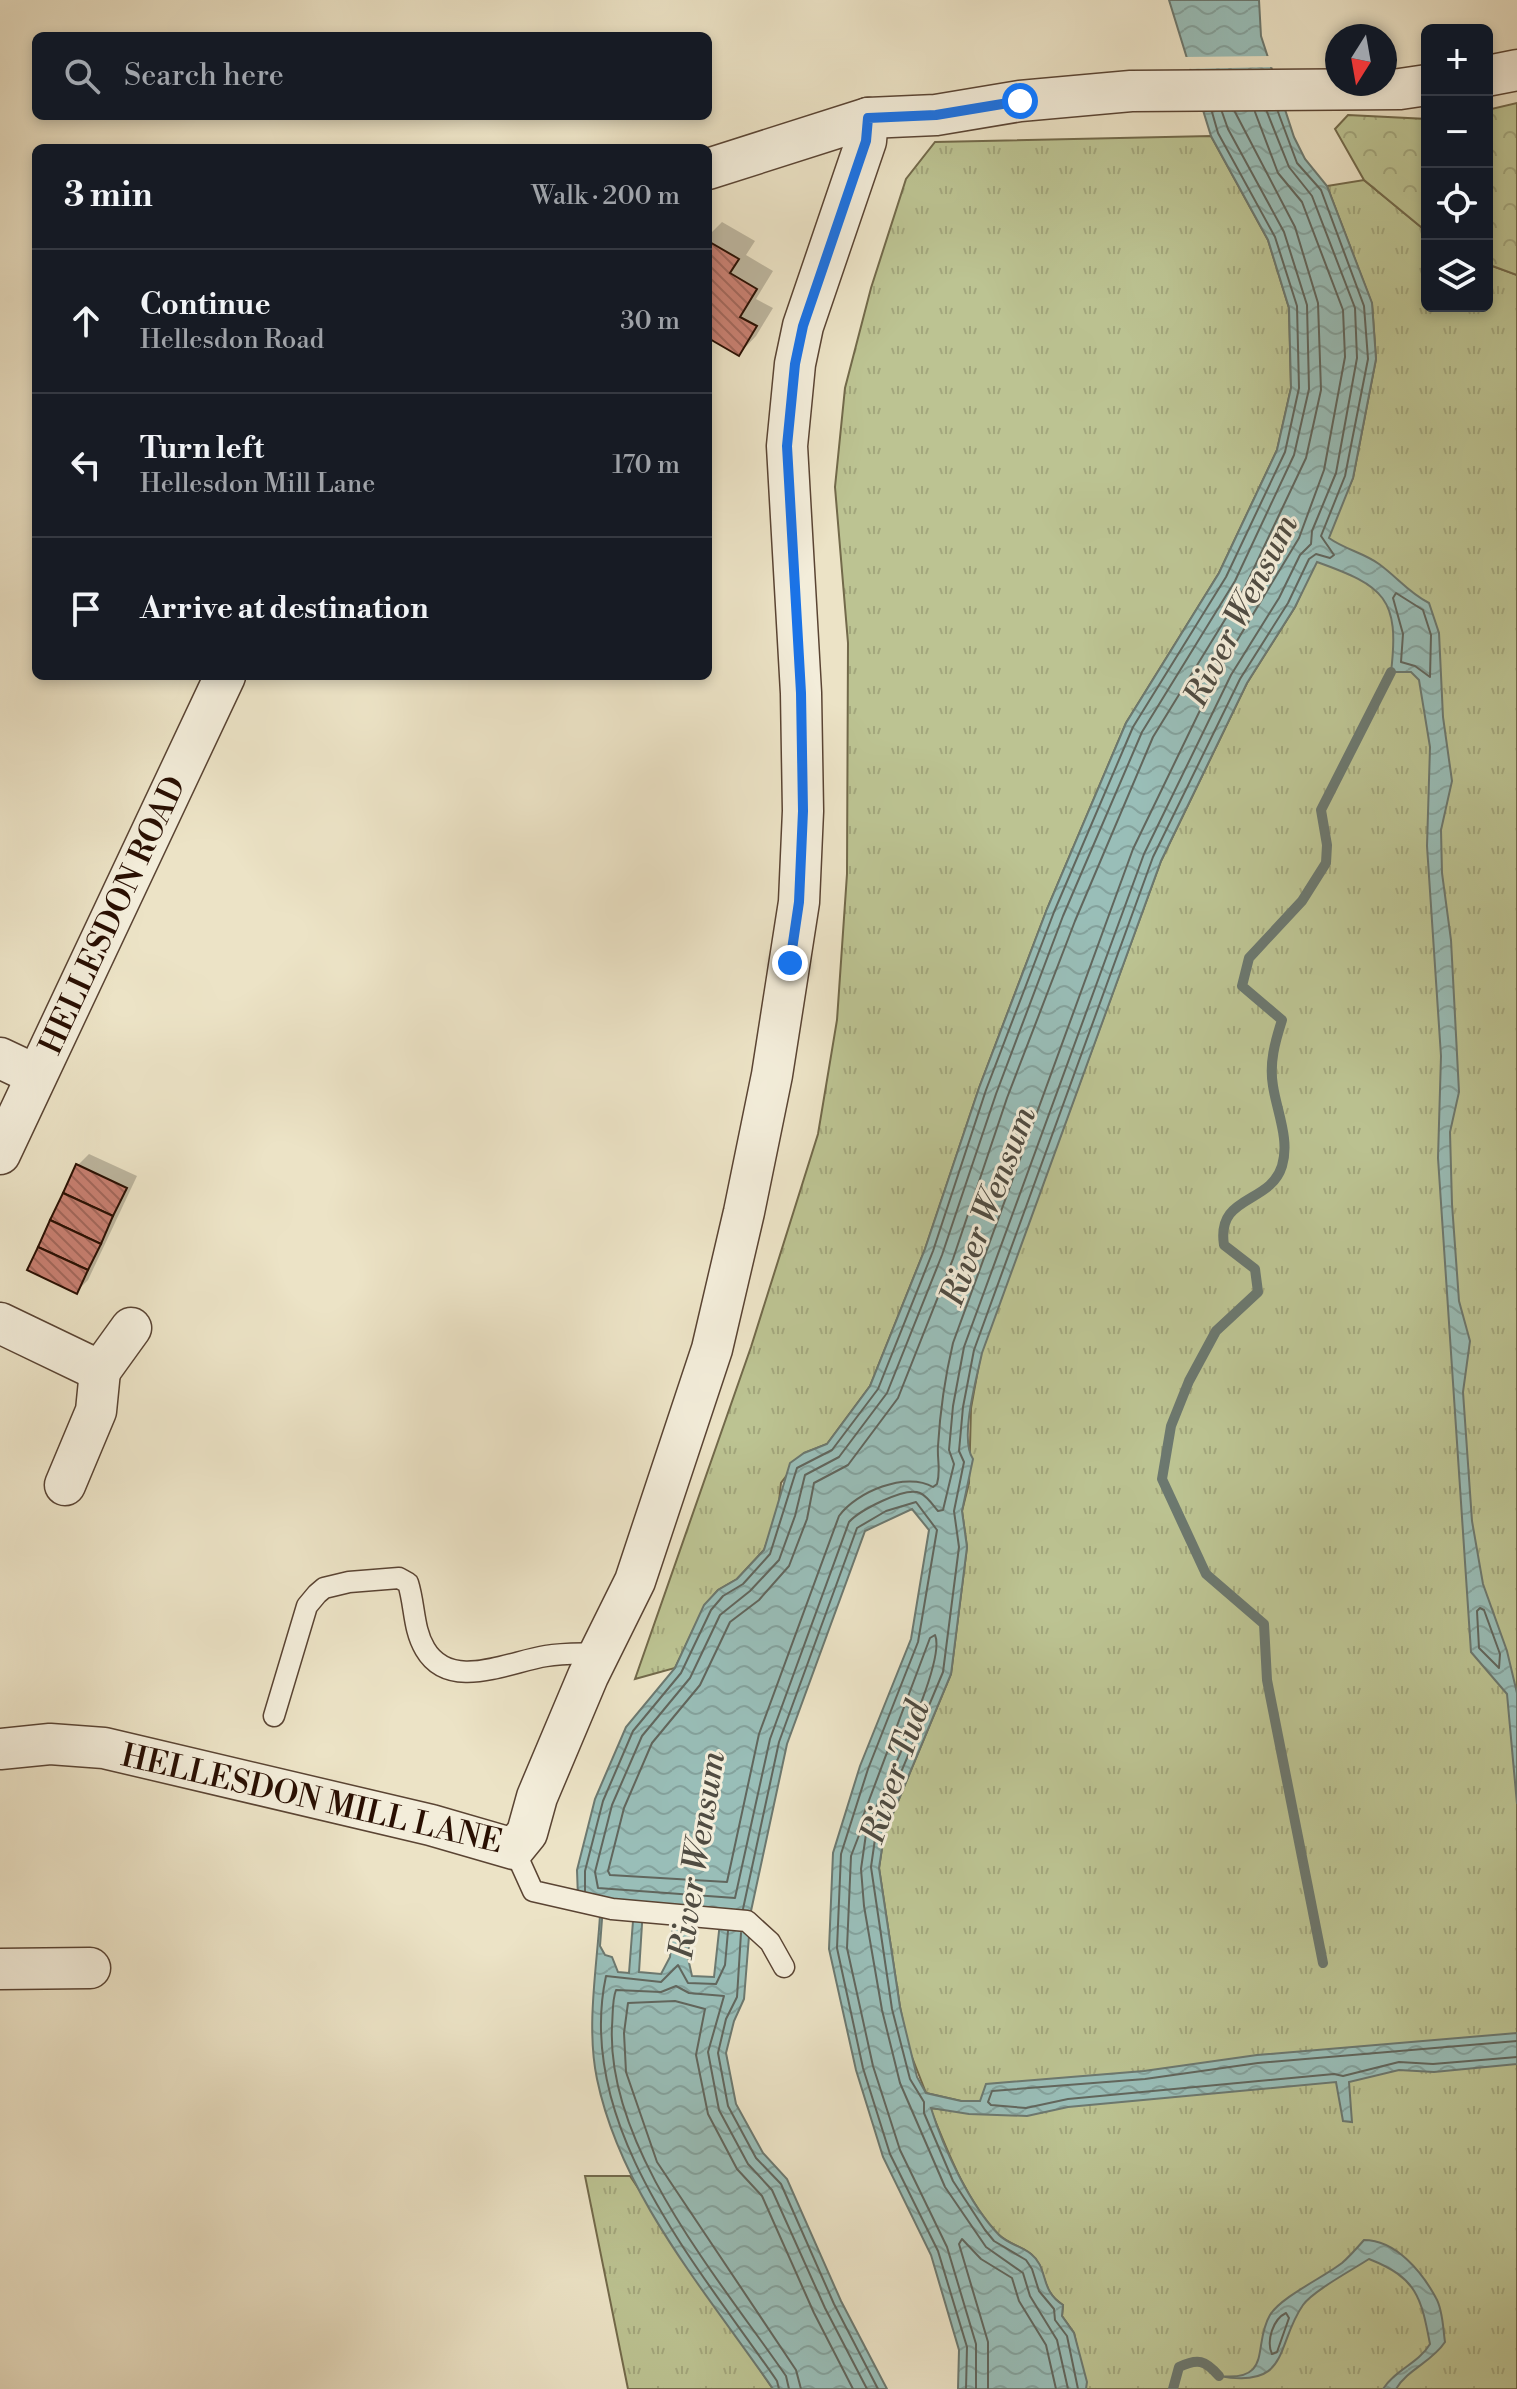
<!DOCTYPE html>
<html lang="en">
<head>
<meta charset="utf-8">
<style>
	:root { --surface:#171b24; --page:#242831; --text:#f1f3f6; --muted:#9ea1a6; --line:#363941 }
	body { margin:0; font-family:"Libre Bodoni",serif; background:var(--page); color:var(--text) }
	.controls { position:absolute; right:24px; top:24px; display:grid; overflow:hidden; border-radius:12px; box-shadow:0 4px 12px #0003 }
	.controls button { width:72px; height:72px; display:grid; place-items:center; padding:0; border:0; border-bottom:2px solid var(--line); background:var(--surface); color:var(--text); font:40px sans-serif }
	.compass { position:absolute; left:1325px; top:24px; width:72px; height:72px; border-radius:50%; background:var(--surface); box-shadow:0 4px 12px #0003; rotate:191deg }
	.stop { position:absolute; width:24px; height:24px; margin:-18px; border:6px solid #1a73e8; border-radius:50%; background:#fff }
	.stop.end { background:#1a73e8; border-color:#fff; box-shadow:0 2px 8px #0008 }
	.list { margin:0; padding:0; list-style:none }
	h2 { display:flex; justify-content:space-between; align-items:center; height:104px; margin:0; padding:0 32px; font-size:34px }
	h2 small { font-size:26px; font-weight:400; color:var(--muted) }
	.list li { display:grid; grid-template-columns:52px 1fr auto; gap:24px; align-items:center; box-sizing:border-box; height:144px; padding:0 32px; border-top:2px solid var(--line) }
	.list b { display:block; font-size:30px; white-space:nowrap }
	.list p { margin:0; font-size:26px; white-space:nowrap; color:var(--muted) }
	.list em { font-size:26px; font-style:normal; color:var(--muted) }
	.icon { flex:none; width:44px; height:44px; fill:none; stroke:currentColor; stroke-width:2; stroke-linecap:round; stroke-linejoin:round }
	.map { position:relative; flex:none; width:1517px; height:2389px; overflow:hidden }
	.search { position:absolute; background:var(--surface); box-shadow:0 4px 12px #0003; left:32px; top:32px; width:680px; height:88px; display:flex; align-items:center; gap:20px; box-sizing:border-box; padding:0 28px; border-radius:12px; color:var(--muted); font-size:30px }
	.panel { position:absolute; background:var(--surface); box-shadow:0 4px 12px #0003; left:32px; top:144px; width:680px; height:536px; border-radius:12px }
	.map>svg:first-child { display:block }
	.grass { fill:url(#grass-tufts); stroke:#72694a; stroke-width:2 }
	.forest { fill:url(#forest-crowns); stroke:#72694a; stroke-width:2 }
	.water { fill:url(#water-waves); stroke:#6c786f; stroke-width:2; fill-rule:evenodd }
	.pier { fill:#ece3c6 }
	.shadow { fill:#0003 }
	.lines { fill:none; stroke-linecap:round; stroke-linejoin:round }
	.shore { stroke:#61665d; stroke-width:2 }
	.stream { stroke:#6c786f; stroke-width:10 }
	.building { fill:url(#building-back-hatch); stroke:#290f02; stroke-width:2 }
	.service-casing { stroke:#5a4433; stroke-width:23 }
	.minor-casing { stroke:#5a4433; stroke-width:43 }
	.service { stroke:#f3edda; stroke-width:20 }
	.minor { stroke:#f3edda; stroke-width:40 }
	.route { stroke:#1a73e8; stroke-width:10 }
	.labels { text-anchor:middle; stroke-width:6; stroke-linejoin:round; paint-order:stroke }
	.street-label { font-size:32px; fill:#290f02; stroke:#f3edda }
	.water-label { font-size:34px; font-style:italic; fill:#504c42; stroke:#f3edda }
</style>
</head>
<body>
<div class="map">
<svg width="1517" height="2389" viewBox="0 0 1517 2389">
	<defs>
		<pattern id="grass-tufts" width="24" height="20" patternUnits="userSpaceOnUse" patternTransform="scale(2)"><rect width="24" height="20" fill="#bcc392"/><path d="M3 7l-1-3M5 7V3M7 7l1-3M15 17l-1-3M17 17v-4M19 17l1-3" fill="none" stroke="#a2a67c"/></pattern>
		<pattern id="forest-crowns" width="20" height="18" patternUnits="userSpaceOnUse" patternTransform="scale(2)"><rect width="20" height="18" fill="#bcc392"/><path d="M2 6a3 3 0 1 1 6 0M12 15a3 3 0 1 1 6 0" fill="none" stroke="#a2a67c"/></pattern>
		<pattern id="water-waves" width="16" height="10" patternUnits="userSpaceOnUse" patternTransform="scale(2)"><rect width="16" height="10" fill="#99beb8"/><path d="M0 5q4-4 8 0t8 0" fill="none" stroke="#84a29d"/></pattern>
		<pattern id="building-back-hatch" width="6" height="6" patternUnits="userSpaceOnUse" patternTransform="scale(2)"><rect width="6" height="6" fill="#c98072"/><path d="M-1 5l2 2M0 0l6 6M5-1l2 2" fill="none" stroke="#a3675b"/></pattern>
	</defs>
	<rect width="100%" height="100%" fill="#ece3c6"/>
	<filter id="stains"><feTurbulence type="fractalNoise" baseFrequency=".0025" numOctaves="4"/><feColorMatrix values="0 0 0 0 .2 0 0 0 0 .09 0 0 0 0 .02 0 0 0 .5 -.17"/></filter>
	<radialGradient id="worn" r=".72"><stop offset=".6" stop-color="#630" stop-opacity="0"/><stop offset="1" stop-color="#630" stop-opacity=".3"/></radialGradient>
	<!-- grass -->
	<g class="grass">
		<polygon points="1211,136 1268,240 1289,308 1291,388 1277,450 1219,573 1126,723 1047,909 979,1088 925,1249 870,1386 827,1444 804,1453 781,1483 778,1511 764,1550 737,1579 718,1590 705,1605 675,1668 635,1679 751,1347 818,1134 837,1020 847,874 848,643 835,487 845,388 871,288 906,179 935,142"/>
		<path d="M1364,180L1427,232V306H1487V264L1517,275V2389H1086L1074,2333L1062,2316L1063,2305C1039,2290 1048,2268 1031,2254C1021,2246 1008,2244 998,2234C966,2201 947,2150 930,2108L983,2114L961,2101L926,2093L908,2047L900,2007L879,1868L884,1835L951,1674L967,1547L962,1511L969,1483L971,1408L981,1353L1161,861L1247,683L1295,607L1353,478L1376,359L1372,304L1327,186Z"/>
		<polygon points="585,2176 630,2176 773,2389 628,2389"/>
	</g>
	<!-- forest -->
	<g class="forest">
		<polygon points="1517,103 1517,275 1487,264 1487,110"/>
		<polygon points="1348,115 1427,119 1427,232 1364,180 1335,129"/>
	</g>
	<!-- water -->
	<g class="water">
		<path d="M1169,0H1259L1261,36L1294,137L1305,159L1327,186L1372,303L1376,359L1353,478L1329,538C1344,549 1364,553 1379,564C1397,577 1409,593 1429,603L1439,633L1443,717L1452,781L1441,830L1442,873L1451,940L1459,1092L1450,1132L1452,1204L1459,1301L1470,1341L1463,1392L1472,1521L1483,1584L1507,1651L1517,1693V1804L1507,1694L1471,1652L1438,1158L1441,1056L1427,846L1430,747L1419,680L1411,672H1391C1400,598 1384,586 1317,562L1295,607L1247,683L1161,861L982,1353C977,1377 959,1439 973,1459L962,1511L967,1547L951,1674L884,1835L879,1868L900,2007L917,2077L926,2093L961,2101H980L986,2084L1144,2071L1257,2055L1517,2033V2064L1434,2072L1399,2070L1349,2082L1352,2122L1343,2121L1336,2082L1068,2107L1027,2116L969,2114L931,2108C943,2147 969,2204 999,2235C1008,2244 1021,2246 1031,2254C1049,2268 1039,2290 1063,2305L1062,2316L1074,2333L1087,2382L1086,2389H958L959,2350L931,2255L883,2157L856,2070L829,1949L833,1853L860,1766L911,1639L929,1530L912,1509L865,1531L787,1744L751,1911L744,1999L734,2021L726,2053L736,2104L763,2153L787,2179L841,2301L887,2389H773C707,2293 621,2195 597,2079C586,2027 597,1967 600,1915L578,1898L577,1870L595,1799L626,1727L675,1668L704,1605L718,1590L737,1579L764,1550L790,1463L804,1453L827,1444L870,1386L925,1249L979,1088L1047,909L1126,723L1219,573L1277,450L1291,388L1289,308L1268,240L1211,136ZM603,1906L634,1908L629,1973L618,1972L612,1957L605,1955L600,1946ZM643,1908L674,1910L670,1957L661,1974L639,1972ZM692,1911L721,1913L714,1977L692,1976L688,1958Z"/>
		<path d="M1364,2240C1396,2240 1422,2272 1436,2298C1443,2310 1443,2329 1445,2342C1432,2362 1408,2369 1396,2389H1383C1396,2369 1418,2364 1430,2344C1421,2297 1417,2278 1369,2259C1352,2270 1313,2291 1303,2305C1275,2345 1291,2389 1219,2376C1274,2382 1252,2345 1270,2315C1281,2297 1324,2277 1342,2263C1350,2256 1357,2248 1364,2240Z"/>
	</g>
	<!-- pier -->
	<polygon class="pier" points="1272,56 1276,67 1186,69 1183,57"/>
	<!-- shadow -->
	<g class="shadow">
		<polygon points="722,222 755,241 746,255 773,271 756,299 773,308 756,336 739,354 708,336 708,236"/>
		<polygon points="89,1154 137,1176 88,1280 77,1291 78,1165"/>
	</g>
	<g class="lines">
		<!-- shore -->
		<g class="shore">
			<path d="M1222,112L1228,129L1284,232L1307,305L1309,389L1294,455L1235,581L1142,732L1063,916L996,1094L942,1255L887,1393L839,1457L805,1475L795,1516L779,1560L750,1591L720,1615L690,1678L642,1736L612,1805L595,1872L598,1888L735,1898L770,1739L849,1522C859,1511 905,1486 920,1493C927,1496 933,1505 938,1511L943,1510L954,1464L949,1450L953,1406L964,1347L1144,854L1231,675L1279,598L1300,555L1311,544L1312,531L1336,473L1357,358L1355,308L1312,196L1289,167L1267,112"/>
			<path d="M1235,112L1295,227L1318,303L1321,390L1306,458L1245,587L1153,737L1075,921L1007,1098L953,1259L898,1398L848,1465L814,1483L807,1519L789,1566L759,1600L730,1622L700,1685L652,1743L624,1808L608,1871L610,1875L727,1882L759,1734L839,1516C856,1492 906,1471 933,1487L937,1484C941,1470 937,1460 938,1446C940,1412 945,1377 953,1343L1133,849L1220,669L1299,538L1324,470L1345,357L1343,310L1302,202L1278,173L1255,112"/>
			<polygon points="1396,593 1423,610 1431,635 1430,677 1415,666 1401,662 1403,634 1393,598"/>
			<polygon points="1480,1608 1484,1610 1500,1654 1499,1668 1479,1648 1477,1611"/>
			<path d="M935,1635C947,1662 883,1789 870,1822L865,1824L862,1819L930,1638Z"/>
			<polyline points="585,1891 585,1871 603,1801 633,1731 681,1673 711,1610 723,1596 743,1584 770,1554 797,1468 832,1450 878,1389 933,1251 986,1090 1054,912 1133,727 1226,577 1285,452 1299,388 1297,306 1275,237 1218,133 1212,112"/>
			<polyline points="743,1909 779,1742 857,1528 886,1511 916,1502 937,1530 918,1642 868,1769 841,1854 837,1948 863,2068 890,2154 938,2251 967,2347 966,2389"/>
			<path d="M728,1931L725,1965L716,1984L688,1983L678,1965L661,1982L606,1976C574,2126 698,2266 777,2381L779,2389"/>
			<polyline points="741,1933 737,1997 726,2019 718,2053 728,2106 756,2158 781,2184 834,2304 878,2389"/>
			<polyline points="1517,2041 1258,2063 1145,2079 992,2091 988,2102 991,2105 1026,2108 1068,2099 1334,2074 1343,2076 1399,2062 1433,2064 1517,2057"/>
			<path d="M1286,2313L1289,2318L1277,2352L1272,2354C1266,2341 1273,2319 1286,2313Z"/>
			<path d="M789,2389L786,2376C720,2280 606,2148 612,2026C613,2015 612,2000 616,1990L661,1992L676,1986L689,1993L724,1996L708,2052L719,2110L748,2164L772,2190L825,2308L867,2389"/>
			<polyline points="801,2389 796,2370 657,2162 626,2072 624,2033 628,2003 675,2001 705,2009 696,2055 708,2114 737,2169 762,2196 814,2313 853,2389"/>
			<polyline points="976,2389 976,2344 947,2247 900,2150 873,2066 847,1948 851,1856 861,1830 866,1834 861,1869 864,1906 882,2010 900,2083 945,2187 986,2247 1023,2273 1030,2296 1057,2340 1068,2389"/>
			<polyline points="988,2389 988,2342 959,2244 962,2239 981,2259 1012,2278 1019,2301 1046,2345 1056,2389"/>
			<polyline points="1078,2389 1067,2336 1055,2320 1054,2309 1039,2291 1032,2269 1026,2260 994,2241 985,2230 953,2181 924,2113 924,2102 910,2079 892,2009 871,1867 876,1832 943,1672 959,1547 954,1511 964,1462 959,1451 963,1407 974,1350 1153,857 1240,679 1288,603 1309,559 1316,554 1330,558 1334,555 1321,536 1345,476 1368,359 1364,306 1321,190 1297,163 1278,112"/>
		</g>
		<!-- stream -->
		<g class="stream">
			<path d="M1323,1963L1267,1680L1264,1624L1206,1574L1162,1479L1171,1426L1189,1381L1216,1331L1258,1292L1255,1269L1224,1245C1216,1194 1270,1205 1282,1166C1290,1140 1277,1112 1273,1086C1269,1063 1275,1042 1282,1020L1242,986L1249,958L1302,901L1326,863L1327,845L1321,810L1391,672"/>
			<path d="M1173,2389L1179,2367C1198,2358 1205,2360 1219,2376"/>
		</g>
	</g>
	<!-- building -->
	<g class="building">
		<polygon points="708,241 739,259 730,273 757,289 740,317 757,326 739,356 708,338"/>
		<polygon points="76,1164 127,1188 113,1216 63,1193"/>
		<polygon points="63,1193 113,1216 101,1244 50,1220"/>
		<polygon points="50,1220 101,1244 88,1270 38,1247"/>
		<polygon points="38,1247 88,1270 77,1294 27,1270"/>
	</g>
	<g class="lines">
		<!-- service casing -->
		<g class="service-casing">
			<g id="service">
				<path d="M274,1716L307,1606L317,1594L324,1588L349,1582L399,1578L408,1583C415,1605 413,1629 425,1649C450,1692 508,1662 546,1656C564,1653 583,1654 602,1653"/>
				<polyline points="514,1849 533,1891 612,1909 747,1921 770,1942 784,1967"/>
			</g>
		</g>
		<!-- minor casing -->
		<g class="minor-casing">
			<g id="minor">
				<polyline points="1487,76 1517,70"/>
				<polyline points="708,169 868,118 936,115 1020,101 1131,91 1400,89 1427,85"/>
				<polyline points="0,1058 36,1075"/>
				<polyline points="0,1154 225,676"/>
				<polyline points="0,1323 100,1371 131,1328"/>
				<polyline points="65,1485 96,1411 100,1371"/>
				<polyline points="0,1749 50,1744 104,1748 431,1825 514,1849 527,1833 537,1797 588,1676 635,1581 712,1349 744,1212 772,1075 799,902 803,811 801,693 787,446 795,364 803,326 866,141 868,118"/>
				<polyline points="0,1969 90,1968"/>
			</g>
		</g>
		<!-- service -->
		<use href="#service" class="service"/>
		<!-- minor -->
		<use href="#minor" class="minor"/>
	</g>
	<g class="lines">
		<!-- route -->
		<polyline class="route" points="790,963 799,902 803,811 801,693 787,446 795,364 803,326 866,141 868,118 936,115 1020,101"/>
	</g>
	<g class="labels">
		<!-- street labels -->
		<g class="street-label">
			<text transform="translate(112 915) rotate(-65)" y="11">HELLESDON ROAD</text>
			<text transform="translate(312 1798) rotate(13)" y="11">HELLESDON MILL LANE</text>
		</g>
		<!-- water labels -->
		<g class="water-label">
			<text transform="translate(1240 610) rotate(-63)" y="12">River Wensum</text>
			<text transform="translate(987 1206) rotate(-69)" y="12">River Wensum</text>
			<text transform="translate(894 1772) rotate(-71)" y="12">River Tud</text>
			<text transform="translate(696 1855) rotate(-81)" y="12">River Wensum</text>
		</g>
	</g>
	<rect width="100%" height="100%" filter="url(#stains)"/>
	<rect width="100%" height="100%" fill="url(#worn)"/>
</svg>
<div class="controls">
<button>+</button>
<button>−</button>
<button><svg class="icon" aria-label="locate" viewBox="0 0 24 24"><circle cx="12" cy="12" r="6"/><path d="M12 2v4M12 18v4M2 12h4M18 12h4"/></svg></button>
<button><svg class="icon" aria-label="layers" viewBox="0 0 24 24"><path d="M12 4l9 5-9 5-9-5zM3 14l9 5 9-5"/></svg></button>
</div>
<svg class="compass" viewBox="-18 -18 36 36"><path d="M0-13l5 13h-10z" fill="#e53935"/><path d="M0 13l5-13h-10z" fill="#9ea1a6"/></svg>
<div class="stop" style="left:1020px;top:101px"></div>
<div class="stop end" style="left:790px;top:963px"></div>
<div class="search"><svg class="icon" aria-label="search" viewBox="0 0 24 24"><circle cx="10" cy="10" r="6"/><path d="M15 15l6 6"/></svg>Search here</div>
<section class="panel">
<h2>3 min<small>Walk · 200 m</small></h2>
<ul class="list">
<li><svg class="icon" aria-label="ahead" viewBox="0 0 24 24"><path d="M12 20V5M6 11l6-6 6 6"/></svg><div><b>Continue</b><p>Hellesdon Road</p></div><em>30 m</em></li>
<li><svg class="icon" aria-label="left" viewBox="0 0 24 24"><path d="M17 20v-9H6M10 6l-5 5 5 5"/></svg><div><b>Turn left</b><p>Hellesdon Mill Lane</p></div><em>170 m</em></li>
<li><svg class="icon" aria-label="arrive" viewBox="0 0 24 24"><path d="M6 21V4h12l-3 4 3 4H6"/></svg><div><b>Arrive at destination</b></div></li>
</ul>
</section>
</div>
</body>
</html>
